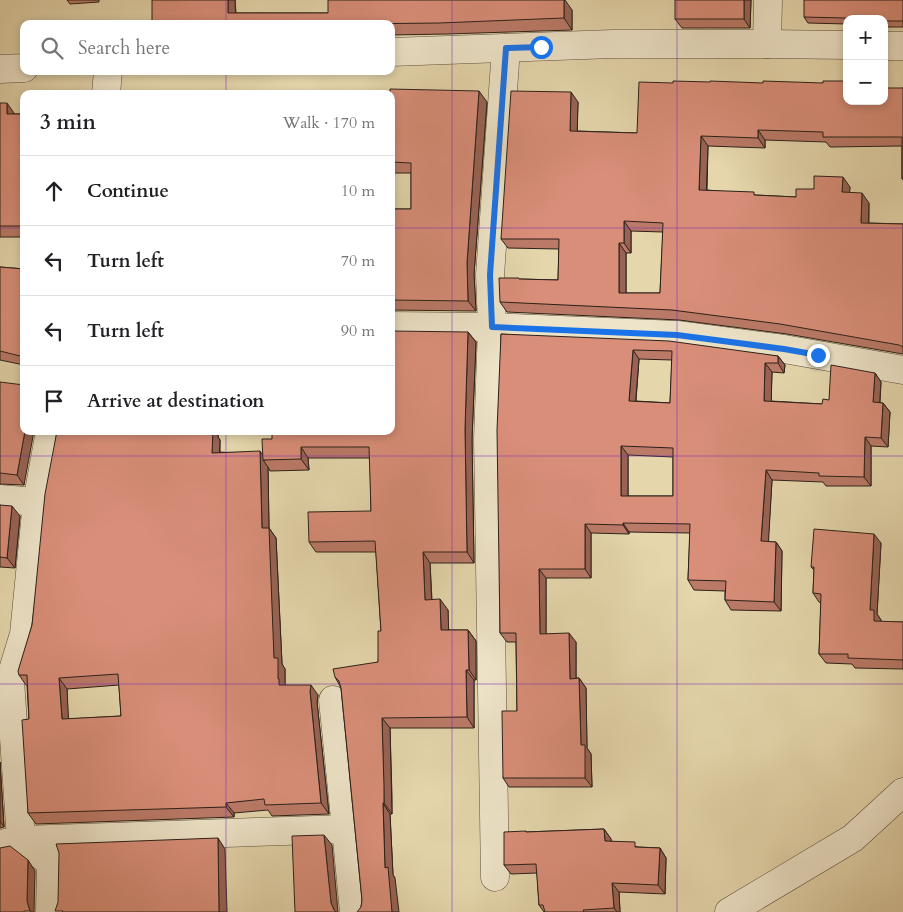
<!DOCTYPE html>
<html lang="en">
<head>
<meta charset="utf-8">
<style>
	:root { --surface:#fff; --page:#f2f2f2; --text:#202124; --muted:#757577; --line:#e0e0e0 }
	body { margin:0; font-family:Cardo,serif; background:var(--page); color:var(--text) }
	.controls { position:absolute; right:15px; top:15px; display:grid; overflow:hidden; border-radius:10px; box-shadow:0 2px 8px #0003 }
	.controls button { width:45px; height:45px; display:grid; place-items:center; padding:0; border:0; border-bottom:1px solid var(--line); background:var(--surface); color:var(--text); font:25px sans-serif }
	.stop { position:absolute; width:15px; height:15px; margin:-11px; border:4px solid #1a73e8; border-radius:50%; background:#fff }
	.stop.end { background:#1a73e8; border-color:#fff; box-shadow:0 1px 5px #0008 }
	.list { margin:0; padding:0; list-style:none }
	h2 { display:flex; justify-content:space-between; align-items:center; height:65px; margin:0; padding:0 20px; font-size:21px }
	h2 small { font-size:16px; font-weight:400; color:var(--muted) }
	.list li { display:grid; grid-template-columns:32px 1fr auto; gap:15px; align-items:center; box-sizing:border-box; height:70px; padding:0 20px; border-top:1px solid var(--line) }
	.list b { display:block; font-size:19px; white-space:nowrap }
	.list em { font-size:16px; font-style:normal; color:var(--muted) }
	.icon { flex:none; width:28px; height:28px; fill:none; stroke:currentColor; stroke-width:2; stroke-linecap:round; stroke-linejoin:round }
	.map { position:relative; flex:none; width:903px; height:912px; overflow:hidden }
	.search { position:absolute; background:var(--surface); box-shadow:0 2px 8px #0003; left:20px; top:20px; width:375px; height:55px; display:flex; align-items:center; gap:12px; box-sizing:border-box; padding:0 18px; border-radius:10px; color:var(--muted); font-size:19px }
	.panel { position:absolute; background:var(--surface); box-shadow:0 2px 8px #0003; left:20px; top:90px; width:375px; height:345px; border-radius:10px }
	.map>svg:first-child { display:block }
	.lines { fill:none; stroke-linecap:round; stroke-linejoin:round }
	.minor-casing { stroke:#5a4e3d; stroke-width:29 }
	.minor { stroke:#eee4c9; stroke-width:28 }
	.wall { fill:#bb7a68; stroke:#2b2018; fill-rule:evenodd }
	.shaded-wall { fill:#986355; stroke:#2b2018 }
	.building { fill:#d98e79; stroke:#2b2018; fill-rule:evenodd }
	.route { stroke:#1a73e8; stroke-width:6 }
	.grid { fill:none; stroke:#7b2cbf; stroke-width:1; stroke-opacity:0.55 }
</style>
</head>
<body>
<div class="map">
<svg width="903" height="912" viewBox="0 0 903 912">
	<rect width="100%" height="100%" fill="#e5d6ac"/>
	<filter id="stains"><feTurbulence type="fractalNoise" baseFrequency=".004" numOctaves="4"/><feColorMatrix values="0 0 0 0 .2 0 0 0 0 .09 0 0 0 0 .02 0 0 0 .5 -.17"/></filter>
	<radialGradient id="worn" r=".72"><stop offset=".6" stop-color="#630" stop-opacity="0"/><stop offset="1" stop-color="#630" stop-opacity=".3"/></radialGradient>
	<g class="lines">
		<!-- minor casing -->
		<g class="minor-casing">
			<g id="minor">
				<polyline points="767,44 768,0"/>
				<polyline points="884,46 903,46"/>
				<polyline points="391,52 613,44 767,44 847,45"/>
				<polyline points="0,69 24,68"/>
				<polyline points="106,94 108,71"/>
				<polyline points="391,326 492,327 677,335 784,349 903,370"/>
				<polyline points="50,431 37,502 24,634 10,680 21,840 51,863 50,912"/>
				<polyline points="0,499 37,502"/>
				<polyline points="333,700 346,829 354,912"/>
				<polyline points="0,844 21,840 346,829"/>
				<polyline points="495,877 488,439 492,327 490,275 506,48"/>
				<polyline points="729,912 853,838 903,792"/>
			</g>
		</g>
		<!-- minor -->
		<use href="#minor" class="minor"/>
	</g>
	<!-- wall -->
	<g class="wall">
		<polygon points="67,0 99,0 99,2 70,4"/>
		<polygon points="235,0 236,13 328,13 572,10 572,30 447,34 391,35 391,24 152,24"/>
		<polygon points="751,0 750,28 682,28 675,19"/>
		<polygon points="903,0 903,27 884,27 884,19 847,19 847,24 808,23 804,17"/>
		<path d="M903,88V180L902,179V146L830,147L826,142L765,140V148L708,146L707,190L756,195L796,197L814,189L850,187L849,193L869,203V223L903,224V354L787,334L679,320L507,312L500,302L520,279L558,280L559,249L508,248L501,239L578,102L577,131L637,133L847,101ZM631,231L663,232L660,293H626V253H631Z"/>
		<polygon points="391,94 487,102 474,274 476,311 391,310 391,209 411,209 411,173 391,173"/>
		<polygon points="0,103 14,113 14,114 24,114 24,237 0,237"/>
		<polygon points="0,267 24,269 24,365 0,360"/>
		<path d="M468,332L476,342L472,439L474,563H430L432,600L448,610V630H468L476,641V680H474V728H390L392,796V814H390L393,875L395,878L361,907L362,900L341,688L335,677L378,662L381,631L376,552H316L309,542L371,511L370,458H308L309,470L270,471L268,467L269,528L276,538L282,664L285,669V685L318,695L317,702L329,814L272,816L268,810L234,813V817L36,824L28,813L29,719L27,685H26L19,675L32,625L57,431H218V437L220,440V452L263,455L272,439ZM119,685L121,716L68,719L67,689Z"/>
		<path d="M501,334L778,356L785,365L784,373L772,372L771,401L822,404L829,400L875,373L881,382L880,403H883L890,412L888,447L871,446V486H826L823,482L772,480L768,542H776L782,551L781,611L731,610L725,600V591L694,590L688,580L690,533L629,532V534L591,533V578H546V634L576,642V678H579L586,688L587,748L591,754L592,787H509L503,778L517,711L516,642H507L500,633ZM639,359L672,360L670,403L636,401ZM628,455L673,457V496H628Z"/>
		<polygon points="0,382 24,485 0,484"/>
		<polygon points="0,505 20,516 15,568 0,567"/>
		<polygon points="881,543 877,614 881,620 881,622 903,622 903,669 855,668 852,664 826,663 819,654 821,603 819,602 813,593 814,570 811,567"/>
		<polygon points="0,762 4,827 0,828"/>
		<polygon points="604,829 611,839 611,841 638,847 660,848 666,858 665,894 619,892 620,912 544,912 539,905 537,873 511,874 504,865 526,831 526,832"/>
	</g>
	<!-- shaded-wall -->
	<g class="shaded-wall">
		<polygon points="228,0 235,0 236,24 228,13"/>
		<polygon points="564,0 565,0 572,10 572,30 564,18"/>
		<polygon points="744,0 751,0 750,28 744,19"/>
		<polygon points="479,91 487,102 474,274 476,311 468,301 467,263"/>
		<polygon points="571,92 578,102 577,141 570,131"/>
		<polygon points="7,103 14,113 15,125 7,114"/>
		<polygon points="758,130 765,140 765,148 758,138"/>
		<polygon points="701,136 708,146 706,200 699,190"/>
		<polygon points="843,177 850,187 849,202 842,192"/>
		<polygon points="862,193 869,203 868,233 861,223"/>
		<polygon points="624,221 631,231 631,253 624,243"/>
		<polygon points="619,243 626,253 626,302 619,293"/>
		<polygon points="468,332 476,342 472,439 474,563 467,552 465,429"/>
		<polygon points="633,350 639,359 635,410 629,401"/>
		<polygon points="778,356 785,365 784,373 778,363"/>
		<polygon points="765,363 772,372 771,410 764,401"/>
		<polygon points="875,373 881,382 879,412 873,402"/>
		<polygon points="883,403 890,412 888,447 881,438"/>
		<polygon points="25,431 34,431 24,485 17,475"/>
		<polygon points="211,431 218,431 218,437 220,440 219,463 212,453"/>
		<polygon points="865,437 871,446 871,486 864,477"/>
		<polygon points="621,446 628,455 628,505 621,496"/>
		<polygon points="301,447 308,458 309,470 301,459"/>
		<polygon points="260,451 266,460 263,460 268,467 269,528 276,538 282,664 285,669 285,687 279,685 274,658 262,528"/>
		<polygon points="766,470 772,480 768,551 761,541"/>
		<polygon points="12,506 20,516 15,568 7,558"/>
		<polygon points="623,523 629,532 629,534 623,525"/>
		<polygon points="585,524 591,533 591,578 585,569"/>
		<polygon points="874,534 881,543 877,614 881,620 881,631 874,621 870,610"/>
		<polygon points="776,542 782,551 781,611 774,602"/>
		<polygon points="423,552 430,563 432,610 425,600"/>
		<polygon points="539,569 546,578 546,643 540,634"/>
		<polygon points="440,599 448,610 449,641 441,630"/>
		<polygon points="468,630 476,641 476,680 469,670"/>
		<polygon points="569,633 576,642 576,688 570,679"/>
		<polygon points="466,670 474,680 474,728 467,717"/>
		<polygon points="59,678 67,689 69,730 62,719"/>
		<polygon points="579,678 586,688 587,748 591,754 592,787 585,778 581,745"/>
		<polygon points="311,685 318,695 317,702 329,814 321,803 310,691"/>
		<polygon points="382,718 390,728 392,814 384,803"/>
		<polygon points="0,762 4,827 0,821"/>
		<polygon points="226,803 234,813 234,817 226,807"/>
		<polygon points="383,803 390,814 393,875 395,878 399,912 392,912 385,868"/>
		<polygon points="604,829 611,839 612,850 605,841"/>
		<polygon points="324,835 332,845 338,912 335,912 331,903"/>
		<polygon points="218,838 225,849 227,912 219,912"/>
		<polygon points="660,848 666,858 665,894 658,885"/>
		<polygon points="28,860 35,871 34,912 31,912 29,908 27,901"/>
		<polygon points="612,883 619,892 620,912 617,912 614,908"/>
	</g>
	<!-- building -->
	<g class="building">
		<polygon points="152,0 228,0 228,13 328,13 328,0 564,0 564,18 439,23 344,24 152,24"/>
		<rect x="675" y="0" width="69" height="19"/>
		<polygon points="804,0 903,0 903,21 884,21 884,19 804,17"/>
		<path d="M673,81L710,82V81L763,83V81L823,83V81H847V101H884V88H903V179H902V137H823V132L758,130V138L701,136L699,190L754,192V195L796,197V189H814V176L843,177L842,192L862,193L861,223L903,224V347L899,345L780,324L672,310L500,302L499,278H519V279L558,280L559,239H501L511,91L571,92L570,131L637,133L639,82L673,83ZM624,221L663,223L660,293H619V243H624Z"/>
		<polygon points="390,89 479,91 467,263 468,301 391,300 391,209 411,209 411,163 391,162 391,94 361,94 390,93"/>
		<polygon points="0,103 7,103 7,114 24,114 24,226 0,226"/>
		<polygon points="0,267 24,269 24,357 0,351"/>
		<polygon points="391,331 468,332 465,429 467,552 423,552 425,600 440,599 441,630 468,630 469,670 466,670 467,717 382,718 384,786 384,803 383,803 385,868 388,867 392,912 357,912 361,907 362,900 341,688 339,681 335,677 333,669 378,662 378,631 381,631 375,541 309,542 308,512 371,511 369,447 301,447 301,459 263,460 262,439 272,439 272,431 391,431"/>
		<path d="M501,334L669,341L778,356V363H765L764,401L822,404L823,399L829,400L831,365L875,373L873,402L883,403L881,438L865,437L864,477L819,476V473L766,470L761,541L776,542L774,602L725,600L726,581L688,580L690,524L623,523V525L585,524V569H539L540,634L569,633L570,679L579,678L581,745H585V778H503L502,711H517L516,633H500L497,430ZM633,350L672,351L670,403L629,401ZM621,446L673,448V496H621Z"/>
		<polygon points="0,382 24,385 24,431 25,431 17,475 0,473"/>
		<path d="M57,431H213L212,453L260,451L262,528H269L274,658H278V679H279V685H311L310,691L321,803L265,805L264,799L226,803V807L28,813L22,720L29,719L27,675H19L18,671L32,625L45,494ZM118,674L121,716L62,719L59,678Z"/>
		<polygon points="0,505 12,506 7,558 0,557"/>
		<polygon points="814,529 874,534 870,610 874,610 874,621 903,622 903,660 848,658 848,654 819,654 821,594 813,593 814,567 811,567"/>
		<polygon points="604,829 605,841 635,842 635,847 660,848 658,885 612,883 614,908 583,910 584,912 545,912 543,905 539,905 536,864 504,865 504,832 526,831 526,832"/>
		<polygon points="324,835 331,903 334,910 336,912 295,912 292,836"/>
		<polygon points="218,838 219,912 62,912 63,911 55,911 58,902 59,853 56,844"/>
		<polygon points="10,846 28,860 27,901 29,908 30,911 24,911 24,912 0,912 0,848"/>
	</g>
	<g class="lines">
		<!-- route -->
		<polyline class="route" points="541,47 506,48 490,275 492,327 677,335 784,349 818,355"/>
	</g>
	<!-- grid -->
	<path class="grid" d="M226,0V24M452,0V912M677,0V912M226,71V94M0,228H24M391,228H903M226,431V912M0,456H903M0,684H903"/>
	<rect width="100%" height="100%" filter="url(#stains)"/>
	<rect width="100%" height="100%" fill="url(#worn)"/>
</svg>
<div class="controls">
<button>+</button>
<button>−</button>
</div>
<div class="stop" style="left:541px;top:47px"></div>
<div class="stop end" style="left:818px;top:355px"></div>
<div class="search"><svg class="icon" aria-label="search" viewBox="0 0 24 24"><circle cx="10" cy="10" r="6"/><path d="M15 15l6 6"/></svg>Search here</div>
<section class="panel">
<h2>3 min<small>Walk · 170 m</small></h2>
<ul class="list">
<li><svg class="icon" aria-label="ahead" viewBox="0 0 24 24"><path d="M12 20V5M6 11l6-6 6 6"/></svg><div><b>Continue</b></div><em>10 m</em></li>
<li><svg class="icon" aria-label="left" viewBox="0 0 24 24"><path d="M17 20v-9H6M10 6l-5 5 5 5"/></svg><div><b>Turn left</b></div><em>70 m</em></li>
<li><svg class="icon" aria-label="left" viewBox="0 0 24 24"><path d="M17 20v-9H6M10 6l-5 5 5 5"/></svg><div><b>Turn left</b></div><em>90 m</em></li>
<li><svg class="icon" aria-label="arrive" viewBox="0 0 24 24"><path d="M6 21V4h12l-3 4 3 4H6"/></svg><div><b>Arrive at destination</b></div></li>
</ul>
</section>
</div>
</body>
</html>
